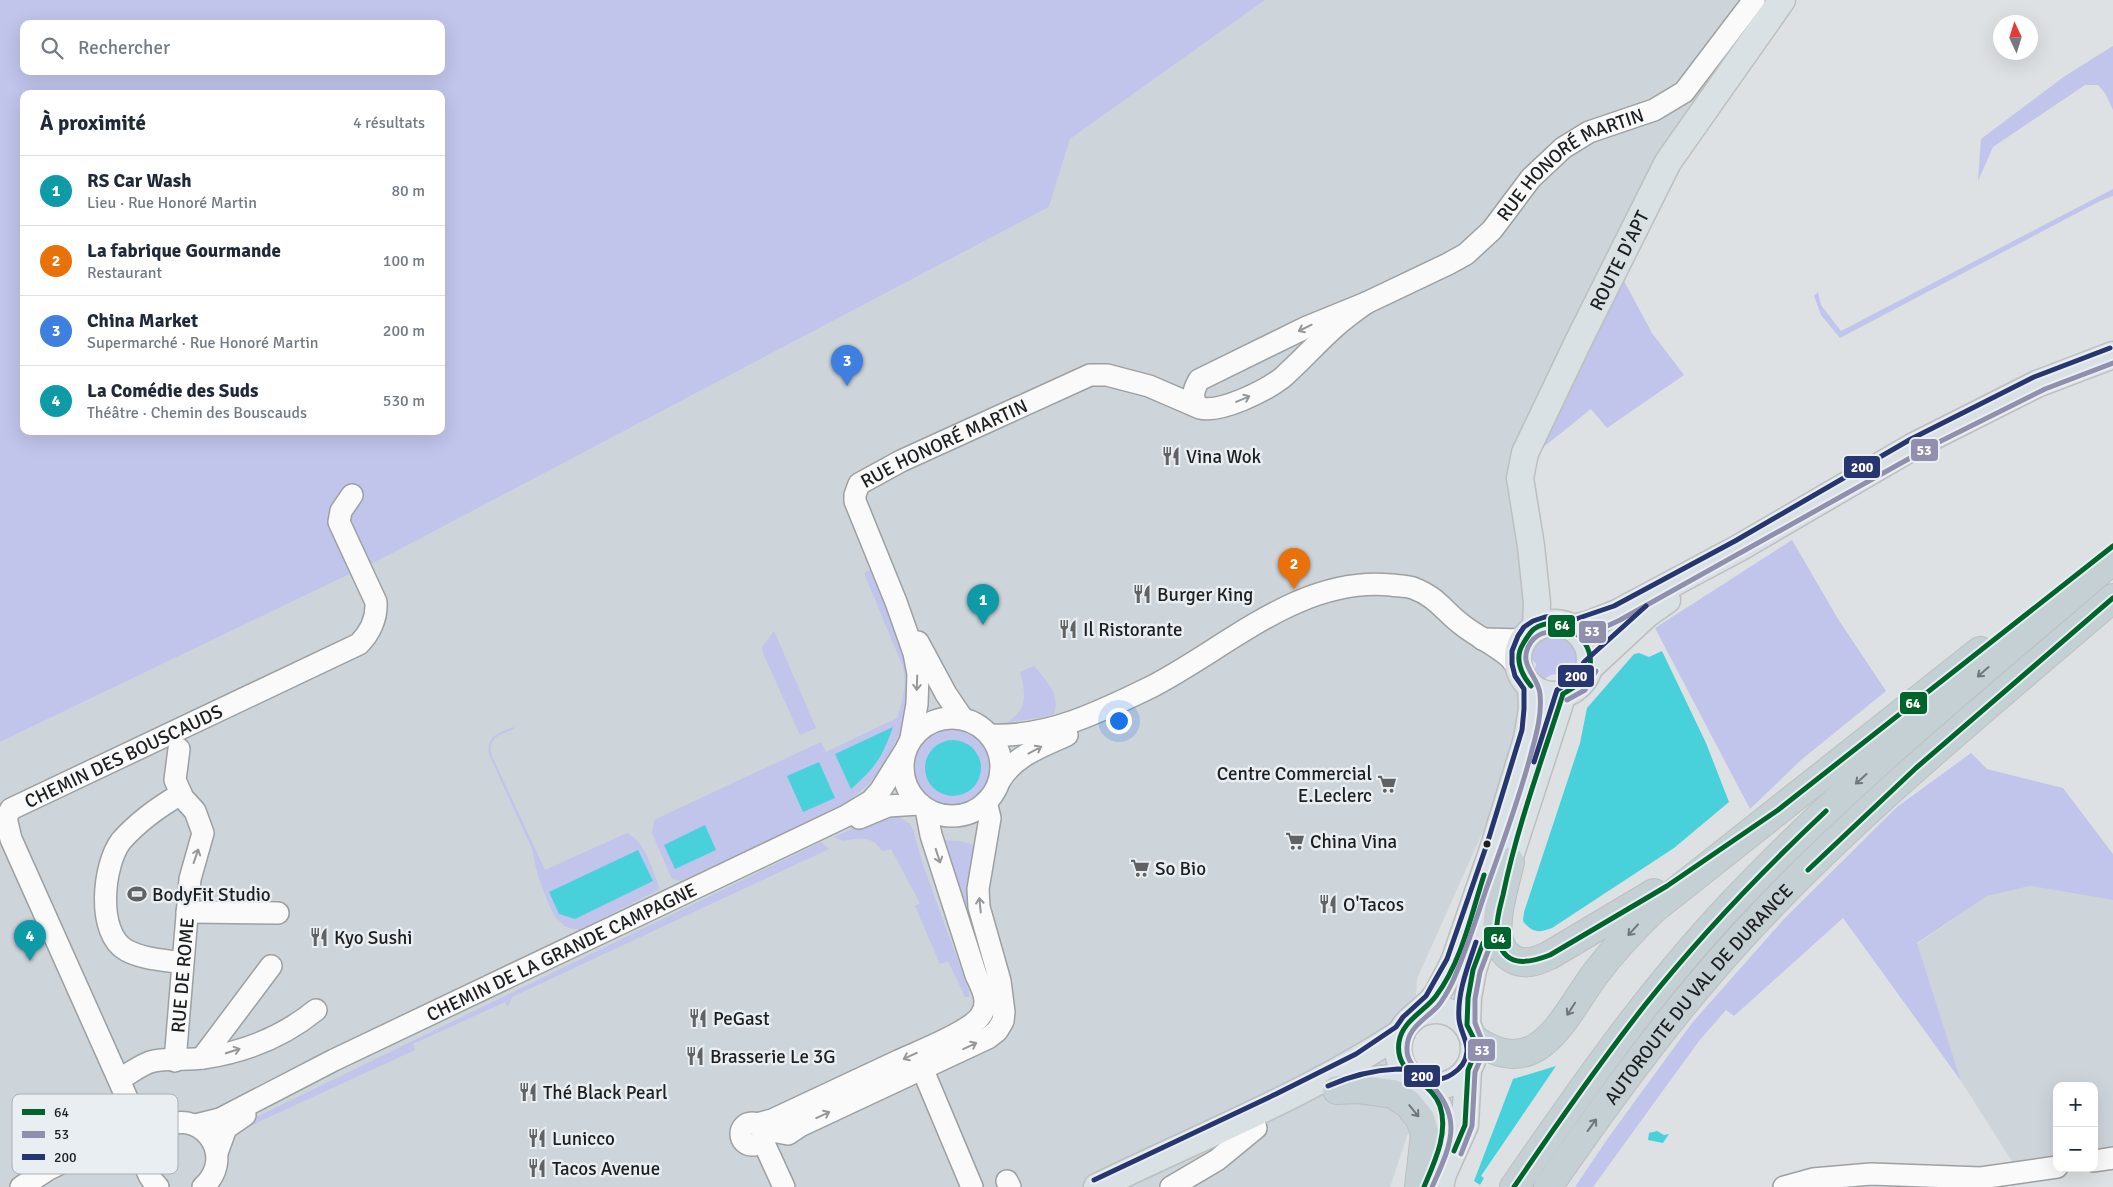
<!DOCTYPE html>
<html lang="fr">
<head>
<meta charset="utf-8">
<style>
	:root { --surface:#fff; --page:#f2f2f3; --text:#1f2937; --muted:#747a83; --line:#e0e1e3; --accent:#db2777 }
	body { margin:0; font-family:Signika,sans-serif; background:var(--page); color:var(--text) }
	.controls { position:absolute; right:15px; bottom:15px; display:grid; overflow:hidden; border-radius:10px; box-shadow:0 5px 20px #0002 }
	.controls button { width:45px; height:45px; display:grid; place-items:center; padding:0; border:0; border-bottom:1px solid var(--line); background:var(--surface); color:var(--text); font:25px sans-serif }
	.compass { position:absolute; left:1993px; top:15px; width:45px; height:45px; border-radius:50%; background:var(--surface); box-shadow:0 5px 20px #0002; rotate:356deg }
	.you { position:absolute; left:1118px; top:720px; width:18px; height:18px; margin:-12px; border:4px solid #fff; border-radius:50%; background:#1a73e8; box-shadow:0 0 0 8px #1a73e833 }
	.badge { display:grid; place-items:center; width:32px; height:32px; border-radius:50%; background:var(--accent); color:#fff; font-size:16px; font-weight:700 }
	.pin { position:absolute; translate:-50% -41px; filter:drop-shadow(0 1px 2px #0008) }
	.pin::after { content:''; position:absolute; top:26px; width:18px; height:15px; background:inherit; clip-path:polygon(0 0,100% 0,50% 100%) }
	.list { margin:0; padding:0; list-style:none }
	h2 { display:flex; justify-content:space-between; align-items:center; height:65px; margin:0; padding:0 20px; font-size:21px }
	h2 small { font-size:16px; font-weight:400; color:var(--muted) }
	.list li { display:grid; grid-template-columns:32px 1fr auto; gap:15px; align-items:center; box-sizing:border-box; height:70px; padding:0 20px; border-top:1px solid var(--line) }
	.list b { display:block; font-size:19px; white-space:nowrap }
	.list p { margin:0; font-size:16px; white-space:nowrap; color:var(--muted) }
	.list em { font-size:16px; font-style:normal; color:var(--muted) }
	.icon { flex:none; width:28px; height:28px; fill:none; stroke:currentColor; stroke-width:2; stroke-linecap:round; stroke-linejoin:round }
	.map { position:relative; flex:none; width:2113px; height:1187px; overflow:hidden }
	.search { position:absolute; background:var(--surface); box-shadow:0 5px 20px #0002; left:20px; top:20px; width:425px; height:55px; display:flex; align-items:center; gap:12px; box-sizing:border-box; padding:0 18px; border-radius:10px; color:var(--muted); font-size:19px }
	.panel { position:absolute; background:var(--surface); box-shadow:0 5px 20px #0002; left:20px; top:90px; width:425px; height:345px; border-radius:10px }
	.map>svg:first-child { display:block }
	.built { fill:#cdd4da }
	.green { fill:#c1c4eb; fill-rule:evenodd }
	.water { fill:#49d1db }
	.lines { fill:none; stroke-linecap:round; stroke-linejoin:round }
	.minor-casing { stroke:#9da0a1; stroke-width:24 }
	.major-casing { stroke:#bdbfbf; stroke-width:29 }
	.highway-casing { stroke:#bdbfbf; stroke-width:30 }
	.minor { stroke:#fafafb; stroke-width:21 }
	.major { stroke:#dae1e4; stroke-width:26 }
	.highway { stroke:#c4d0d4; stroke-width:28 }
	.bus-1-casing { stroke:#e9eef3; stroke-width:9 }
	.bus-2-casing { stroke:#e9eef3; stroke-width:9 }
	.bus-3-casing { stroke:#e9eef3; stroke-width:9 }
	.bus-1 { stroke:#00652d; stroke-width:5 }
	.bus-2 { stroke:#918fae; stroke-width:5 }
	.bus-3 { stroke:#283670; stroke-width:5 }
	.oneway { stroke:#969798 }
	.oneway2 { stroke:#70777a }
	.bus-dot { fill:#1c1e1f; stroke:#e9eef3; stroke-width:2 }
	.labels { text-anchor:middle; stroke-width:5; stroke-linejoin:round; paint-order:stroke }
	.street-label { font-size:19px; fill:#1c1e1f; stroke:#e9eef3 }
	.poi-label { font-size:19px; fill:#1c1e1f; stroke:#e9eef3; text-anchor:start }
	.key { fill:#e9eef3; stroke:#acb0b3; stroke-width:1 }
	.key-label { font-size:14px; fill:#1c1e1f }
	.line-badge { stroke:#e9eef3; stroke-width:2 }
	.badge-label { font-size:14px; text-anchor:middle; font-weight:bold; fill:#fff }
</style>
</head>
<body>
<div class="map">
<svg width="2113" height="1187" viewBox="0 0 2113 1187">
	<rect width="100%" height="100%" fill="#dee1e3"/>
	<!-- built -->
	<g class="built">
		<polygon points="1265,0 1772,0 1525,439 1529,617 1523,704 1488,820 1417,979 1409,1130 1390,1187 0,1187 0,742 389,555 1049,207 1070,139"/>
		<polygon points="2030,886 2113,900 2113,1152 2094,1154 2094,1086 2057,1086 2057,1160 2015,1166 1961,1081 1917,944 1987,896"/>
	</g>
	<!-- green -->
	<g class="green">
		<path d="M0,0H1265L1070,139L1049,207L389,555L0,742ZM24,24H441V71H24ZM24,94H441V431H24Z"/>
		<polygon points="2113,46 2113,110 2105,93 2098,85 2085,85 1993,147 1978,181 1981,139 2065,76"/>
		<polygon points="2113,189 2113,196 2100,201 1840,338 1821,315 1814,296 1818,292 1821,305 1841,331"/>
		<polygon points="1624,281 1652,333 1684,375 1607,428 1591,409 1536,453"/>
		<polygon points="1792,540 1838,619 1886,691 1801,760 1750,809 1655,628"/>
		<path d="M871,569L905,648L912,682L904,724L886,762L870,783L849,801L808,822L680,881L672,879L652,833L654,820L821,742L826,752L897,718C903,700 907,686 903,667L864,573Z"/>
		<polygon points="774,631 816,728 800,735 763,653 762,647"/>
		<path d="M1555,631L1564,632L1581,650C1583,663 1579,672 1568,680C1560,673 1552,672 1544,680L1534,672L1536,664L1530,657C1529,642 1541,633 1555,631Z"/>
		<path d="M1034,666C1046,680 1061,695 1054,714L1040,718L1007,722C1028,710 1026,692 1020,672Z"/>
		<path d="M513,727L514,729C500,735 489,736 491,754L545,870L627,833C646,842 652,870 660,889L579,930L566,927L555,917L549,905L538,876L532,849L489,754C487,735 498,734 513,727Z"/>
		<circle cx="952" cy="767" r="39"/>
		<polygon points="1971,753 1987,769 2063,788 2113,854 2113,900 2030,886 1987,896 1917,943 1961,1081 1843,918 1734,1016 1726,1010 1699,1041 1593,1187 1575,1187 1608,1138 1692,1023 1783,920 1897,807"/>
		<path d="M888,817H899L910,824L913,830L923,865L969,991V997H965L948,961L940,964L915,906L920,903L891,849L882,851C872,835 859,838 843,841L834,837L877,818Z"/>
		<polygon points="938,840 960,841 977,846 968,899 972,923 980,947 975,949"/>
		<polygon points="821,842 829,849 512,997 508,1007 505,1002 413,1044 415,1050 243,1129 244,1123"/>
	</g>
	<!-- water -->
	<g class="water">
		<path d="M1662,651L1706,743L1729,802L1674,848L1552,928C1539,933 1532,933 1523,921L1524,912L1580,743L1587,708L1634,654L1639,653L1649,657Z"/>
		<path d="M893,727C881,760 876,766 851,789L835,754Z"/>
		<circle cx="953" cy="768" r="28"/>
		<polygon points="819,762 835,798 803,812 787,776"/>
		<polygon points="705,825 716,850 675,869 664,845"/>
		<polygon points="638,850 653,881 575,919 559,914 549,892"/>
		<polygon points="1556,1066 1481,1176 1484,1178 1480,1185 1474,1181 1513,1079"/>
		<polygon points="1657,1131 1664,1135 1669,1134 1663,1143 1648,1140 1649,1133"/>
	</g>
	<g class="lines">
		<!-- minor casing -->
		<g class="minor-casing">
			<g id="minor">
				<path id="s1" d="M1197,406C1191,396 1194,389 1199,380L1307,327L1366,303L1448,264L1466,254L1492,230L1531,178L1563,148L1589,132L1654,110L1684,92L1754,0"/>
				<polyline points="1482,639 1524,640"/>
				<polyline points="918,642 946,694 963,719"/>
				<circle cx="952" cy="767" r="49"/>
				<path d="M990,735C1047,738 1100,712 1151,687C1227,648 1300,576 1391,585C1398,586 1407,586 1413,588C1437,597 1443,610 1461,624C1476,636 1494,644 1508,656C1514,661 1518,669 1522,674"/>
				<path id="s2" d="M911,738L917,704L918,674L914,653L896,602L855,501V495L859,484L901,461L1090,375H1107L1149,386L1200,408C1221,413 1265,391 1282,378C1300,362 1317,343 1335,327C1345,318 1355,311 1366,303"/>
				<path d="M999,782C1014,755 1042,747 1067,735"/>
				<path d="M181,794C160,806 137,823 121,841C103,865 96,933 126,950C142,959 164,960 182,963"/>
				<polyline points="859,818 888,806 919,804"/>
				<polyline points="187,912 278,913"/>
				<polyline points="202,1058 271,966"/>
				<path id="s3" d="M175,1061L190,879L203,833L195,811L183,798L175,780L179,749"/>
				<polyline points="922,1068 972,1187"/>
				<path d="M120,1079C129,1074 139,1066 150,1062C167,1057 186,1061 204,1058C244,1052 284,1036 316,1010"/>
				<circle cx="752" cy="1134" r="11"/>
				<path d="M757,1124L772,1120C814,1100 856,1081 898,1061C917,1052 971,1032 981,1015C990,1002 982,988 976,975L931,835L926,809"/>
				<path id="s4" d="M196,1125L220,1119L334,1060L846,816L871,801L880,791L905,751"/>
				<polyline points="762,1129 788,1134 800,1126 988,1038 997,1031 1003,1021 1004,1012 1000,981 979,907 978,889 990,818 986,802"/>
				<path id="s5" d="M151,1136L130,1105L11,839L6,818L11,809L359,644C370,633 377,618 376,602L339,522L341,511L352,495"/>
				<polyline points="762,1139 784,1187"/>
				<polyline points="217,1153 226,1128 245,1115"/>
				<polyline points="2094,1161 2113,1158"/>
				<polyline points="1007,1181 1010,1187"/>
				<polyline points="21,1187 49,1169 116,1136 135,1133 151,1136"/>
				<path d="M158,1187C147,1176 142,1164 146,1148C148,1140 152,1135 159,1130C198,1103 239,1155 203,1187"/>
				<polyline points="1171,1187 1217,1160 1256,1128"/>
				<polyline points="1784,1187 1813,1179 1871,1174 1981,1178 2057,1167"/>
			</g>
		</g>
		<!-- major casing -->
		<g class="major-casing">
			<g id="major">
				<circle cx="1554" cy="659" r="36"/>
				<path id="s6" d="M1536,628L1537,603L1531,546L1520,478L1525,453L1578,342L1668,162L1782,0"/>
				<polyline points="1573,628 1587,625 1617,613 1739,548 1914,446 2037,384 2113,355"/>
				<polyline points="1590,667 1646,615 1667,600"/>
				<circle cx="1436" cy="1048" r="38"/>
				<polyline points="1414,1017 1432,1001 1438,993 1454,962 1494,846 1527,739 1532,709 1531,686"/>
				<polyline points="1467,1025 1468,998 1473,970 1563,694"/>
				<polyline points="1349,1085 1370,1080 1411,1077"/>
				<path d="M1424,1085C1452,1118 1440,1126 1443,1165"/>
				<path d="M1097,1187C1199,1137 1307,1095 1402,1032"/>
				<polyline points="1440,1187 1443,1174 1465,1125 1468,1070"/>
			</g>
		</g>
		<!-- highway casing -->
		<g class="highway-casing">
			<g id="highway">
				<path d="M1510,862C1505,887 1483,944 1513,959C1526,966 1537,961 1550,955L1654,893"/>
				<path d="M1474,1039C1539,1084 1563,1017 1596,973C1614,949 1634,928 1655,908L1980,651"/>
				<polyline points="1337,1090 1357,1089 1393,1094 1408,1104 1420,1119 1425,1134 1419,1187"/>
				<path d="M1514,1187C1581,1090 1649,992 1730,906C1848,781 1983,672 2113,560"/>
				<path id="s7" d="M1548,1187C1609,1099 1672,1012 1745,933C1857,811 1988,706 2113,598"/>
			</g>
		</g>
		<!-- minor -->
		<use href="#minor" class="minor"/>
		<!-- major -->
		<use href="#major" class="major"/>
		<!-- highway -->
		<use href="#highway" class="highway"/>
		<!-- bus-1 casing -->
		<g class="bus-1-casing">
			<g id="bus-1">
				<path d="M1531,686C1521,674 1514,658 1523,644C1526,639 1530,632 1534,629C1565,608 1609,653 1582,681C1577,686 1569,690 1563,694"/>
				<path d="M1563,694C1542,760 1517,827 1503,895C1500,907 1495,923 1497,936C1503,968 1527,964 1550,955L1667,886L1778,810L2113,546"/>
				<polyline points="1808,870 1916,768 2113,598"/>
				<polyline points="1454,1151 1465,1125 1468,1070 1474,1056 1474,1039 1467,1025 1468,998 1473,970 1483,943"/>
				<path d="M1424,1187C1434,1163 1449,1133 1440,1106C1431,1080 1394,1075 1399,1042C1402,1021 1425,1011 1436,996C1462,961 1471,915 1484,875"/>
				<path d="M1514,1187C1556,1125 1599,1064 1645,1005C1700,936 1761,872 1826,811"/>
			</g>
		</g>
		<!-- bus-2 casing -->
		<g class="bus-2-casing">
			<g id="bus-2">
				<polyline points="1567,700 1585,690 1596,671"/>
				<polyline points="1461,1154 1472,1126 1475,1072 1482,1056 1481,1038 1475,1023 1475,999 1480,972 1490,946"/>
				<path d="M1432,1187C1454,1139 1464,1115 1422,1075C1415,1068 1407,1061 1407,1050C1406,1028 1425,1020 1438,1006C1444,999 1448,991 1452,983C1466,952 1476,919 1487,887C1503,842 1520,797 1532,750C1537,732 1542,713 1540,694C1538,675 1516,664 1531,642C1544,625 1563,635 1580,634C1594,633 1607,626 1620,620L1937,443L2045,389L2113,363"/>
			</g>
		</g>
		<!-- bus-3 casing -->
		<g class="bus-3-casing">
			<g id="bus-3">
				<polyline points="1534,762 1557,690 1575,679 1584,662 1646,606"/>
				<path d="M1328,1086C1350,1076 1374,1070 1398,1069C1414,1069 1414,1073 1427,1078C1443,1084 1465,1070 1467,1052C1468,1041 1460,1031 1459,1019C1457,993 1468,966 1476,942"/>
				<polyline points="1094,1180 1276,1094 1356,1054 1396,1027 1403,1017 1426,996 1447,959 1487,844 1522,730 1524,709 1524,689 1515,676 1512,664 1512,651 1518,636 1524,627 1533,621 1545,617 1559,616 1573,620 1614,606 1735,541 1911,439 2034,377 2110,348"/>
			</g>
		</g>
		<!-- bus-1 -->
		<use href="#bus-1" class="bus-1"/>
		<!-- bus-2 -->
		<use href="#bus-2" class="bus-2"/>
		<!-- bus-3 -->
		<use href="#bus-3" class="bus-3"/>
	</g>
	<!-- one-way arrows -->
	<defs><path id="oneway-shaft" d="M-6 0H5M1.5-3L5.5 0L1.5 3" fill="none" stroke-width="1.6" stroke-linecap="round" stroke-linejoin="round" transform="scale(1.25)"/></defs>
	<g class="oneway">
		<use href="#oneway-shaft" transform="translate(1305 328) rotate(154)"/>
		<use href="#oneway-shaft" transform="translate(1243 399) rotate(-23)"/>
		<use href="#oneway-shaft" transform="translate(917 683) rotate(92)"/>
		<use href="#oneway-shaft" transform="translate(1035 750) rotate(-28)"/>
		<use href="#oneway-shaft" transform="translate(196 856) rotate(-71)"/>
		<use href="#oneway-shaft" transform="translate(938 856) rotate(72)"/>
		<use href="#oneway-shaft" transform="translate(980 905) rotate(-96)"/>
		<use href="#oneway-shaft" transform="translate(970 1046) rotate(-25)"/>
		<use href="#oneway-shaft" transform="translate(233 1051) rotate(-18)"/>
		<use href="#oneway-shaft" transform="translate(910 1056) rotate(155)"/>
		<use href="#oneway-shaft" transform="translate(823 1115) rotate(-25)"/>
	</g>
	<g class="oneway2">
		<use href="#oneway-shaft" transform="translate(1983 672) rotate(139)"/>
		<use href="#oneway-shaft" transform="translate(1861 779) rotate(138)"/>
		<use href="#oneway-shaft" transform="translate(1633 930) rotate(132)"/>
		<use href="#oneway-shaft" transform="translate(1571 1009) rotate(123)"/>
		<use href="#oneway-shaft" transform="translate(1414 1111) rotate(51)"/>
		<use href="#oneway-shaft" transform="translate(1592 1125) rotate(-54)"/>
	</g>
	<!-- icons -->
	<defs>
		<g id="restaurant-bare" transform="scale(1.5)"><path d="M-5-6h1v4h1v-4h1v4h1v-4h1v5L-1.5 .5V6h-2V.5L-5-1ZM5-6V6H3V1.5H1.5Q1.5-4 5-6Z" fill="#606264" stroke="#e9eef3" stroke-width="2.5" paint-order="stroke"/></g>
		<g id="supermarket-bare" transform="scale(1.5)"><path d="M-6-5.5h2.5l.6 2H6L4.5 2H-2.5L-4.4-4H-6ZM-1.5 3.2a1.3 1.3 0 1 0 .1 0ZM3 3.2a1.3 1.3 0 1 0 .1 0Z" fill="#606264" stroke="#e9eef3" stroke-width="2.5" paint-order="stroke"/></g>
		<g id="stadium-bare" transform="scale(1.5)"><path d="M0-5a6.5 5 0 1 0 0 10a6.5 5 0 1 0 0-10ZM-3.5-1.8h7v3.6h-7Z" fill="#606264" stroke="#e9eef3" stroke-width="2.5" paint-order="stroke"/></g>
	</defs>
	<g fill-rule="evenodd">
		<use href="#restaurant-bare" x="1171" y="456"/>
		<use href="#restaurant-bare" x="1142" y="594"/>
		<use href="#restaurant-bare" x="1068" y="629"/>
		<use href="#supermarket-bare" x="1387" y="784"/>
		<use href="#supermarket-bare" x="1295" y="841"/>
		<use href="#supermarket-bare" x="1140" y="868"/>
		<use href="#stadium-bare" x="137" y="894"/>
		<use href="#restaurant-bare" x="1328" y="904"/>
		<use href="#restaurant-bare" x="319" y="937"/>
		<use href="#restaurant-bare" x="698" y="1018"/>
		<use href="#restaurant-bare" x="695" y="1056"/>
		<use href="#restaurant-bare" x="528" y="1092"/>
		<use href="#restaurant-bare" x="537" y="1138"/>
		<use href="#restaurant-bare" x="537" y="1168"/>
	</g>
	<!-- markers -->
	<circle class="bus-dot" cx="1487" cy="844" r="4.5"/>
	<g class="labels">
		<!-- street labels -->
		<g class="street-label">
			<text dy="7" stroke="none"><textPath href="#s1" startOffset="464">RUE HONORÉ MARTIN</textPath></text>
			<text dy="7" stroke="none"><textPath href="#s6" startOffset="391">ROUTE D'APT</textPath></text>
			<text dy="7" stroke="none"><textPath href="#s2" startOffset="361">RUE HONORÉ MARTIN</textPath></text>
			<text dy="7" stroke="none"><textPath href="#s5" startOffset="485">CHEMIN DES BOUSCAUDS</textPath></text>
			<text dy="7" stroke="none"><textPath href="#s4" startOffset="405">CHEMIN DE LA GRANDE CAMPAGNE</textPath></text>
			<text dy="7" stroke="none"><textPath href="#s3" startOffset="86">RUE DE ROME</textPath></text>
			<text dy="7" stroke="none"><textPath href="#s7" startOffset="245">AUTOROUTE DU VAL DE DURANCE</textPath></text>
		</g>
		<!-- poi labels -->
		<g class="poi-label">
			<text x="1186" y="463">Vina Wok</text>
			<text x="1157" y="601">Burger King</text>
			<text x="1083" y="636">Il Ristorante</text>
			<text x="1372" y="780" text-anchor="end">Centre Commercial<tspan x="1372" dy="22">E.Leclerc</tspan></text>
			<text x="1310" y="848">China Vina</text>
			<text x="1155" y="875">So Bio</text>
			<text x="152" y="901">BodyFit Studio</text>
			<text x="1343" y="911">O'Tacos</text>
			<text x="334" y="944">Kyo Sushi</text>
			<text x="713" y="1025">PeGast</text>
			<text x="710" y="1063">Brasserie Le 3G</text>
			<text x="543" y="1099">Thé Black Pearl</text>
			<text x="552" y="1145">Lunicco</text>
			<text x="552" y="1175">Tacos Avenue</text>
		</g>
	</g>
	<!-- legend -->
	<rect x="12" y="1094" width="166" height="80" rx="8" class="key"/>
	<rect x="22" y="1109" width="23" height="6" fill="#00652d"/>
	<rect x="22" y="1131" width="23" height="7" fill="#918fae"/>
	<rect x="22" y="1154" width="23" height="6" fill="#283670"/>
	<g class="key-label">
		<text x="54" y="1117">64</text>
		<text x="54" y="1139">53</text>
		<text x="54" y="1162">200</text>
	</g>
	<g class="line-badge">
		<rect x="1910" y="438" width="29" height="24" rx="5" fill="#918fae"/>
		<rect x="1843" y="455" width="38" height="24" rx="5" fill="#283670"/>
		<rect x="1547" y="614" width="29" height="24" rx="5" fill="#00652d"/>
		<rect x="1578" y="620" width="29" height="24" rx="5" fill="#918fae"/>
		<rect x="1557" y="664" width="38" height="24" rx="5" fill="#283670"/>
		<rect x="1899" y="691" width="29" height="24" rx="5" fill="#00652d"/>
		<rect x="1483" y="926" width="29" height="24" rx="5" fill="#00652d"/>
		<rect x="1467" y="1038" width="29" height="24" rx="5" fill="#918fae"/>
		<rect x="1403" y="1064" width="38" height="24" rx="5" fill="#283670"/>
	</g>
	<g class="badge-label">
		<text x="1924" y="455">53</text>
		<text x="1862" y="472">200</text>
		<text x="1562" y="630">64</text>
		<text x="1592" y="636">53</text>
		<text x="1576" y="681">200</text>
		<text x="1913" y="708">64</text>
		<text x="1498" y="943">64</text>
		<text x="1482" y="1055">53</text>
		<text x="1422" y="1081">200</text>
	</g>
</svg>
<div class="controls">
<button>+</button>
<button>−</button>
</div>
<svg class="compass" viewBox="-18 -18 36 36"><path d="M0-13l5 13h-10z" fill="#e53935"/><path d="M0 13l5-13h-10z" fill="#747a83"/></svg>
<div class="you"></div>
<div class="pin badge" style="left:983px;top:625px;background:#0f9aa8">1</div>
<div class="pin badge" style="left:1294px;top:589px;background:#e8710a">2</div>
<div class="pin badge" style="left:847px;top:386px;background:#3f7fe0">3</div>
<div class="pin badge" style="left:30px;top:961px;background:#0f9aa8">4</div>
<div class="search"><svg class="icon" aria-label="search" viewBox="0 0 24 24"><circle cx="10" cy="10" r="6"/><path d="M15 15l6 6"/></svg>Rechercher</div>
<section class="panel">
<h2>À proximité<small>4 résultats</small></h2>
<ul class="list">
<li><span class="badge" style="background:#0f9aa8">1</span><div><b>RS Car Wash</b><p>Lieu · Rue Honoré Martin</p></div><em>80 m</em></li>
<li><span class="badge" style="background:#e8710a">2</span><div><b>La fabrique Gourmande</b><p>Restaurant</p></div><em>100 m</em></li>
<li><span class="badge" style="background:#3f7fe0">3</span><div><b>China Market</b><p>Supermarché · Rue Honoré Martin</p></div><em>200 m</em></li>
<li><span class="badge" style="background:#0f9aa8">4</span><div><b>La Comédie des Suds</b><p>Théâtre · Chemin des Bouscauds</p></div><em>530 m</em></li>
</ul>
</section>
</div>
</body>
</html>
